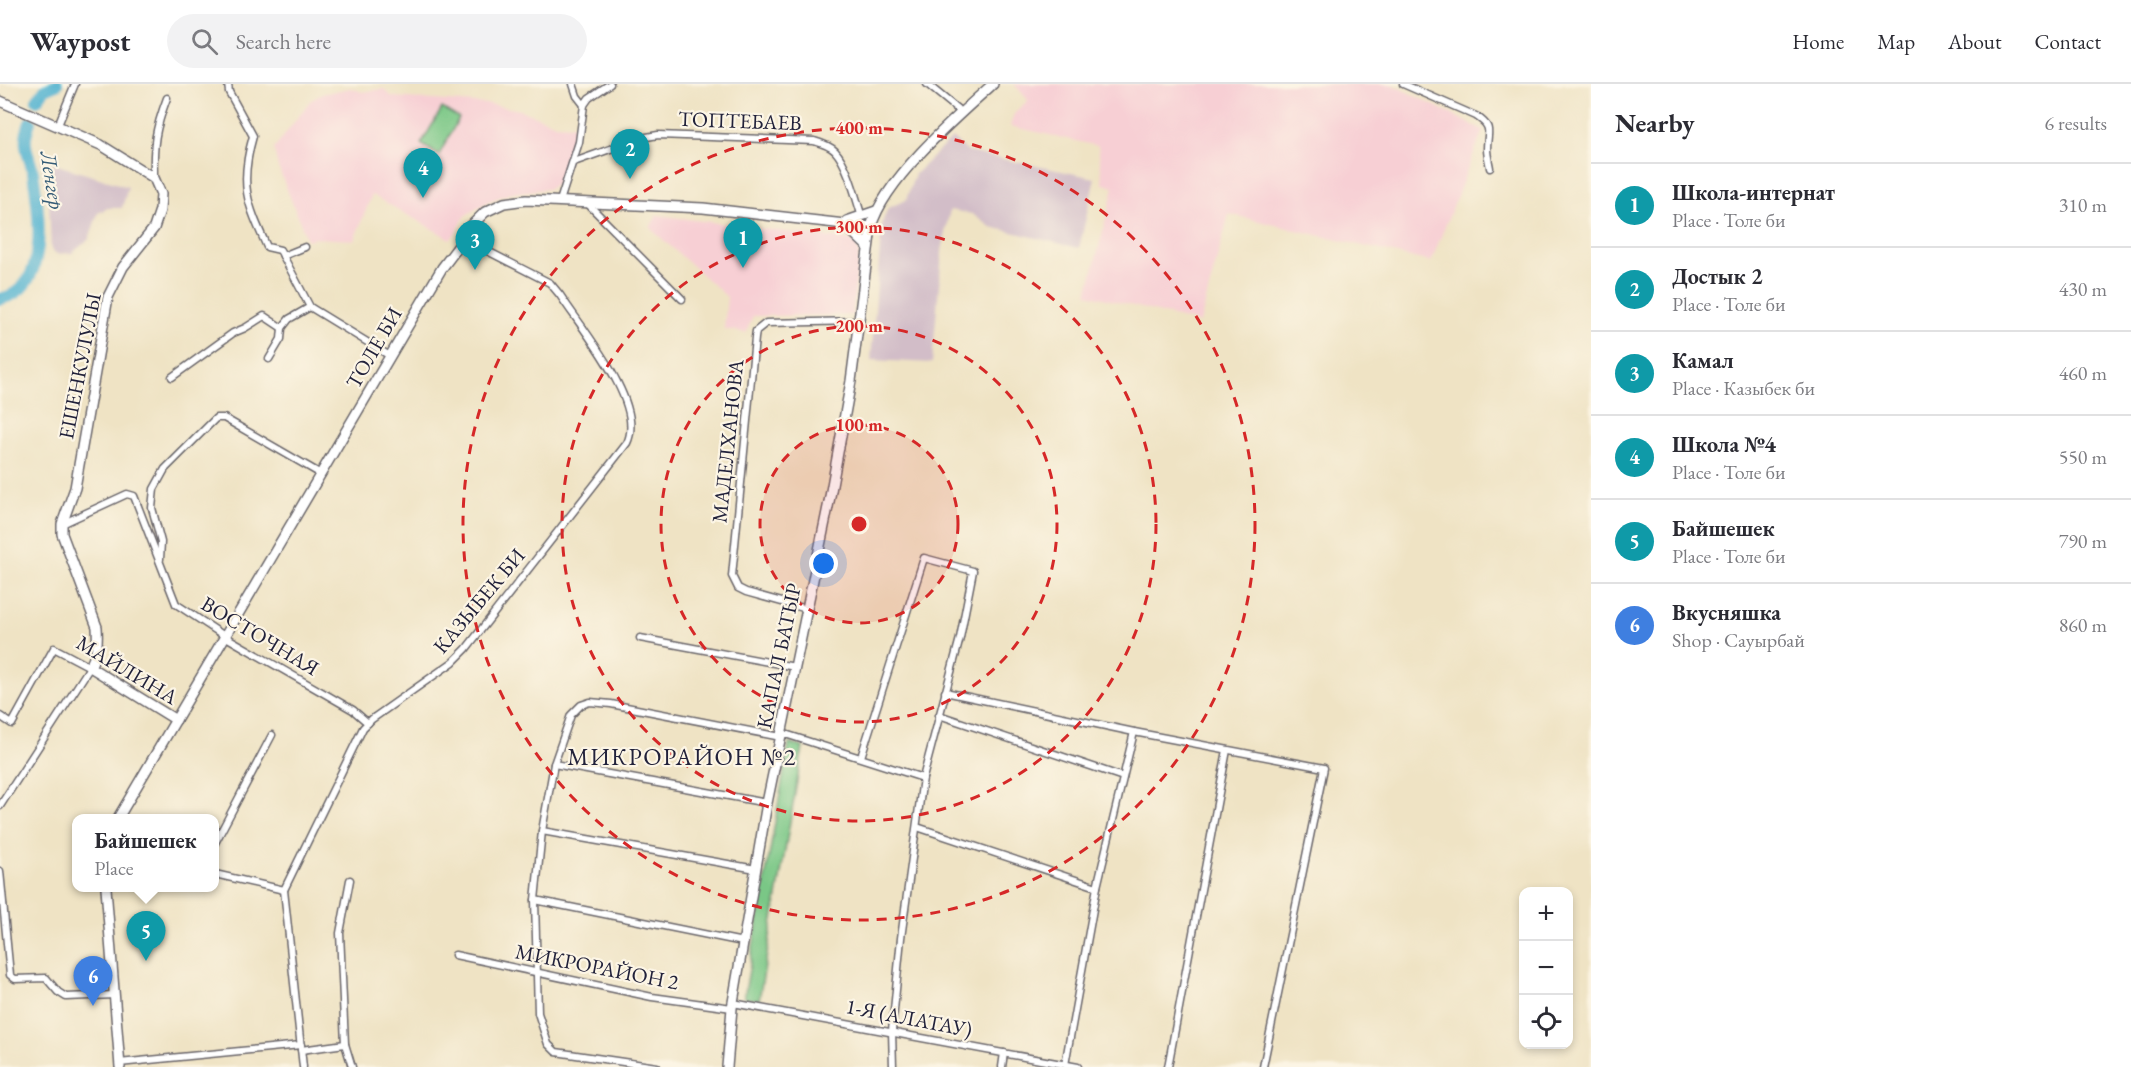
<!DOCTYPE html>
<html lang="en">
<head>
<meta charset="utf-8">
<style>
	:root { --surface:#fff; --page:#f2f2f3; --text:#2b2b33; --muted:#7c7c81; --line:#e1e1e2; --accent:#db2777 }
	body { margin:0; font-family:"EB Garamond",serif; background:var(--page); color:var(--text) }
	.controls { position:absolute; right:18px; bottom:18px; display:grid; overflow:hidden; border-radius:12px; box-shadow:0 3px 9px #0003 }
	.controls button { width:54px; height:54px; display:grid; place-items:center; padding:0; border:0; border-bottom:2px solid var(--line); background:var(--surface); color:var(--text); font:30px sans-serif }
	.you { position:absolute; left:824px; top:480px; width:21px; height:21px; margin:-15px; border:4px solid #fff; border-radius:50%; background:#1a73e8; box-shadow:0 0 0 9px #1a73e833 }
	.badge { display:grid; place-items:center; width:39px; height:39px; border-radius:50%; background:var(--accent); color:#fff; font-size:20px; font-weight:700 }
	.pin { position:absolute; translate:-50% -50px; filter:drop-shadow(0 2px 3px #0008) }
	.pin::after { content:''; position:absolute; top:32px; width:21px; height:18px; background:inherit; clip-path:polygon(0 0,100% 0,50% 100%) }
	.popup { position:absolute; left:72px; top:730px; width:147px; height:78px; box-sizing:border-box; display:grid; place-content:center; border-radius:12px; background:var(--surface); filter:drop-shadow(0 2px 4px #0005); font-size:20px; white-space:nowrap; color:var(--muted) }
	.popup b { font-size:22px; color:var(--text) }
	.popup::after { content:''; position:absolute; left:50%; top:100%; margin-left:-12px; border:12px solid transparent; border-top-color:var(--surface) }
	.list { margin:0; padding:0; list-style:none }
	h2 { display:flex; justify-content:space-between; align-items:center; height:78px; margin:0; padding:0 24px; font-size:26px }
	h2 small { font-size:20px; font-weight:400; color:var(--muted) }
	.list li { display:grid; grid-template-columns:39px 1fr auto; gap:18px; align-items:center; box-sizing:border-box; height:84px; padding:0 24px; border-top:2px solid var(--line) }
	.list b { display:block; font-size:22px; white-space:nowrap }
	.list p { margin:0; font-size:20px; white-space:nowrap; color:var(--muted) }
	.list em { font-size:20px; font-style:normal; color:var(--muted) }
	.icon { flex:none; width:33px; height:33px; fill:none; stroke:currentColor; stroke-width:2; stroke-linecap:round; stroke-linejoin:round }
	.map { position:relative; flex:none; width:1591px; height:983px; overflow:hidden }
	header { display:flex; align-items:center; gap:36px; box-sizing:border-box; height:84px; padding:0 30px; background:var(--surface); border-bottom:2px solid var(--line) }
	header strong { font-size:28px }
	nav { display:flex; gap:33px; margin-inline-start:auto; font-size:21px }
	.search { width:420px; height:54px; background:var(--page); display:flex; align-items:center; gap:15px; box-sizing:border-box; padding:0 21px; border-radius:33px; color:var(--muted); font-size:22px }
	main { display:flex }
	aside { flex:1; background:var(--surface) }
	.map>svg:first-child { display:block }
	.built { fill:#f7cfd4 }
	.industrial { fill:#d2bdc8 }
	.green { fill:#7ac786; stroke:#4e7460; stroke-width:1.5 }
	.lines { fill:none; stroke-linecap:round; stroke-linejoin:round }
	.river { stroke:#52b3d0; stroke-width:12 }
	.street-casing { stroke:#6a666b; stroke-width:9 }
	.secondary-casing { stroke:#6a666b; stroke-width:12 }
	.street { stroke:#fff; stroke-width:6 }
	.secondary { stroke:#fff; stroke-width:9 }
	.ring { fill:none; stroke:#d62828; stroke-width:3; stroke-dasharray:10 8 }
	.labels { text-anchor:middle; stroke-width:4.5; stroke-linejoin:round; paint-order:stroke }
	.street-label { font-size:21px; fill:#22223b; stroke:#fcf5e5 }
	.water-label { font-size:22px; font-style:italic; fill:#355c77; stroke:#fcf5e5 }
	.quarter-label { font-size:24px; letter-spacing:1.5px; fill:#22223b; stroke:#fcf5e5 }
	.centre { fill:#d62828; stroke:#fcf5e5; stroke-width:3 }
	.ring-label { font-size:18px; text-anchor:middle; font-weight:bold; fill:#d62828; stroke:#fcf5e5; stroke-width:4.5; stroke-linejoin:round; paint-order:stroke }
</style>
</head>
<body>
<header>
<strong>Waypost</strong>
<div class="search"><svg class="icon" aria-label="search" viewBox="0 0 24 24"><circle cx="10" cy="10" r="6"/><path d="M15 15l6 6"/></svg>Search here</div>
<nav><a>Home</a><a>Map</a><a>About</a><a>Contact</a></nav>
</header>
<main>
<div class="map">
<svg width="1591" height="983" viewBox="0 0 1591 983">
	<rect width="100%" height="100%" fill="#fcf5e5"/>
	<filter id="ink" filterUnits="userSpaceOnUse"><feTurbulence type="fractalNoise" baseFrequency=".0167" numOctaves="2"/><feDisplacementMap in="SourceGraphic" scale="12" xChannelSelector="R" yChannelSelector="G"/><feConvolveMatrix kernelMatrix="1 2 1 2 8 2 1 2 1" color-interpolation-filters="sRGB"/></filter>
	<filter id="wash" filterUnits="userSpaceOnUse"><feTurbulence type="fractalNoise" baseFrequency=".008" numOctaves="4" result="noise"/><feDisplacementMap in="SourceGraphic" scale="24" xChannelSelector="R" yChannelSelector="G"/><feGaussianBlur stdDeviation="1.35" result="paint"/><feColorMatrix in="noise" values="0 0 0 0 0 0 0 0 0 0 0 0 0 0 0 0 0 1.4 0 .05"/><feComposite in="paint" operator="in"/></filter>
	<g filter="url(#wash)">
		<rect width="100%" height="100%" fill="#efe3c4"/>
		<!-- built -->
		<g class="built">
			<polygon points="1014,0 1391,0 1483,46 1431,178 1229,130 1200,239 1087,210 1114,103 1103,100 1098,62 1010,42 1014,30 1028,16"/>
			<polygon points="351,4 362,8 384,5 392,13 489,20 520,26 556,40 575,41 567,75 557,99 548,105 511,109 489,117 466,131 455,150 450,155 372,111 354,156 316,154 307,156 278,83 274,65 310,17 322,10"/>
			<polygon points="657,131 855,157 859,171 852,231 753,232 746,249 724,245 727,213 650,144"/>
		</g>
		<!-- industrial -->
		<g class="industrial">
			<polygon points="952,54 968,68 1095,94 1079,164 991,143 972,130 950,126 943,158 932,279 871,276 882,139 888,124 906,116 915,90"/>
			<polygon points="41,76 128,103 122,124 108,124 98,129 89,155 72,169 57,170 51,166 49,117"/>
		</g>
		<!-- green -->
		<g class="green">
			<polygon points="442,24 459,34 439,71 421,60"/>
			<polygon points="789,659 803,663 759,916 744,914"/>
		</g>
		<g class="lines">
			<!-- river -->
			<g class="river">
				<polyline points="37,16 45,5 57,0"/>
				<path d="M0,215C51,205 39,127 33,88C31,79 27,70 26,61C25,54 27,46 30,38"/>
			</g>
		</g>
	</g>
	<g filter="url(#ink)">
		<g class="lines">
			<!-- street casing -->
			<g class="street-casing">
				<g id="street">
					<path d="M228,0L229,8L253,52C239,101 247,119 267,163L280,166L310,223L390,272"/>
					<polyline points="573,0 577,12 584,21"/>
					<polyline points="927,0 961,28"/>
					<path d="M1403,0L1476,32C1494,44 1487,47 1487,65C1487,71 1489,78 1490,84"/>
					<polyline points="58,41 75,0"/>
					<path d="M574,78L641,54L658,51L814,57C821,59 829,61 835,67C848,81 856,115 862,133"/>
					<path d="M154,94C153,60 155,46 167,14"/>
					<polyline points="560,117 579,58 584,21 589,14 610,0"/>
					<polyline points="586,118 682,215"/>
					<polyline points="283,172 305,163"/>
					<polyline points="269,275 281,255 282,244 289,235 310,223"/>
					<polyline points="172,293 233,249 245,244 264,232 282,244"/>
					<polyline points="62,440 127,410 134,412 176,520 226,553 353,626 368,639"/>
					<polyline points="160,475 161,458 152,424 154,405 165,385 216,334 224,334 321,390"/>
					<polyline points="807,525 746,508 738,504 732,492 755,254 756,247 766,239 860,237"/>
					<polyline points="640,554 795,583"/>
					<polyline points="945,608 1134,648 1324,684 1263,983"/>
					<polyline points="939,631 1123,693"/>
					<polyline points="0,632 12,640 54,564 90,583 0,722"/>
					<polyline points="782,649 923,694"/>
					<polyline points="861,673 924,474 973,487 960,554 923,694 901,854 892,947 893,983"/>
					<polyline points="554,680 767,719"/>
					<polyline points="917,743 1097,803"/>
					<polyline points="542,747 756,785"/>
					<polyline points="215,759 272,651"/>
					<polyline points="0,787 10,891 15,895 46,894 58,908 66,913 115,911"/>
					<polyline points="215,790 284,806"/>
					<polyline points="350,796 340,849 345,960 352,983"/>
					<polyline points="535,816 743,858"/>
					<polyline points="455,871 652,913 732,924"/>
					<polyline points="733,919 1078,983"/>
					<polyline points="301,966 345,960"/>
					<polyline points="119,979 301,961"/>
					<polyline points="1065,981 1097,803 1134,648"/>
					<path d="M303,983L284,806L363,644L372,635L453,578L466,565L627,359C646,320 582,245 560,211L550,199L464,155"/>
					<polyline points="657,983 556,968 548,960 538,929 535,816 542,747 554,680 571,631 581,621 590,618 611,620 781,653"/>
					<polyline points="1002,983 1004,969"/>
					<polyline points="1168,983 1227,666"/>
				</g>
			</g>
			<!-- secondary casing -->
			<g class="secondary-casing">
				<g id="secondary">
					<path d="M0,17L101,61L154,94L161,110L160,126L154,144L123,183L108,213L75,404L62,440V450L97,543C98,559 97,570 90,583L176,636"/>
					<polyline points="847,137 876,127"/>
					<polyline points="844,140 868,163"/>
					<polyline points="118,734 442,184 464,155 472,141 485,128 504,119 526,116 703,124 871,143"/>
					<polyline points="106,804 120,983"/>
					<path d="M727,983L732,924L767,719L829,418L851,297L871,143C884,96 956,33 993,0"/>
				</g>
			</g>
			<!-- street -->
			<use href="#street" class="street"/>
			<!-- secondary -->
			<use href="#secondary" class="secondary"/>
		</g>
	</g>
	<!-- distance rings -->
	<circle cx="859" cy="440" r="99" fill="#d62828" fill-opacity=".12"/>
	<g class="ring">
		<circle cx="859" cy="440" r="99"/>
		<circle cx="859" cy="440" r="198"/>
		<circle cx="859" cy="440" r="297"/>
		<circle cx="859" cy="440" r="396"/>
	</g>
	<g class="labels">
		<!-- street labels -->
		<g class="street-label">
			<text transform="translate(740 37) rotate(2)" y="7">ТОПТЕБАЕВ</text>
			<text transform="translate(374 264) rotate(-60)" y="7">ТОЛЕ БИ</text>
			<text transform="translate(80 282) rotate(-79)" y="7">ЕШЕНКУЛУЛЫ</text>
			<text transform="translate(728 357) rotate(-84)" y="7">МАДЕЛХАНОВА</text>
			<text transform="translate(479 517) rotate(-50)" y="7">КАЗЫБЕК БИ</text>
			<text transform="translate(260 552) rotate(31)" y="7">ВОСТОЧНАЯ</text>
			<text transform="translate(779 572) rotate(-78)" y="7">КАПАЛ БАТЫР</text>
			<text transform="translate(127 586) rotate(31)" y="7">МАЙЛИНА</text>
			<text transform="translate(597 883) rotate(11)" y="7">МИКРОРАЙОН 2</text>
			<text transform="translate(909 934) rotate(11)" y="7">1-Я (АЛАТАУ)</text>
		</g>
		<!-- water labels -->
		<g class="water-label">
			<text transform="translate(53 96) rotate(81)" y="8">Ленгер</text>
		</g>
		<!-- quarter labels -->
		<g class="quarter-label">
			<text x="682" y="681">МИКРОРАЙОН №2</text>
		</g>
	</g>
	<circle cx="859" cy="440" r="9" class="centre"/>
	<g class="ring-label">
		<text x="859" y="50">400 m</text>
		<text x="859" y="149">300 m</text>
		<text x="859" y="248">200 m</text>
		<text x="859" y="347">100 m</text>
	</g>
</svg>
<div class="controls">
<button>+</button>
<button>−</button>
<button><svg class="icon" aria-label="locate" viewBox="0 0 24 24"><circle cx="12" cy="12" r="6"/><path d="M12 2v4M12 18v4M2 12h4M18 12h4"/></svg></button>
</div>
<div class="you"></div>
<div class="pin badge" style="left:743px;top:184px;background:#0f9aa8">1</div>
<div class="pin badge" style="left:630px;top:95px;background:#0f9aa8">2</div>
<div class="pin badge" style="left:475px;top:186px;background:#0f9aa8">3</div>
<div class="pin badge" style="left:423px;top:114px;background:#0f9aa8">4</div>
<div class="pin badge" style="left:146px;top:877px;background:#0f9aa8">5</div>
<div class="popup"><b>Байшешек</b>Place</div>
<div class="pin badge" style="left:93px;top:922px;background:#3f7fe0">6</div>
</div>
<aside>
<h2>Nearby<small>6 results</small></h2>
<ul class="list">
<li><span class="badge" style="background:#0f9aa8">1</span><div><b>Школа-интернат</b><p>Place · Толе би</p></div><em>310 m</em></li>
<li><span class="badge" style="background:#0f9aa8">2</span><div><b>Достык 2</b><p>Place · Толе би</p></div><em>430 m</em></li>
<li><span class="badge" style="background:#0f9aa8">3</span><div><b>Камал</b><p>Place · Казыбек би</p></div><em>460 m</em></li>
<li><span class="badge" style="background:#0f9aa8">4</span><div><b>Школа №4</b><p>Place · Толе би</p></div><em>550 m</em></li>
<li><span class="badge" style="background:#0f9aa8">5</span><div><b>Байшешек</b><p>Place · Толе би</p></div><em>790 m</em></li>
<li><span class="badge" style="background:#3f7fe0">6</span><div><b>Вкусняшка</b><p>Shop · Сауырбай</p></div><em>860 m</em></li>
</ul>
</aside>
</main>
</body>
</html>
